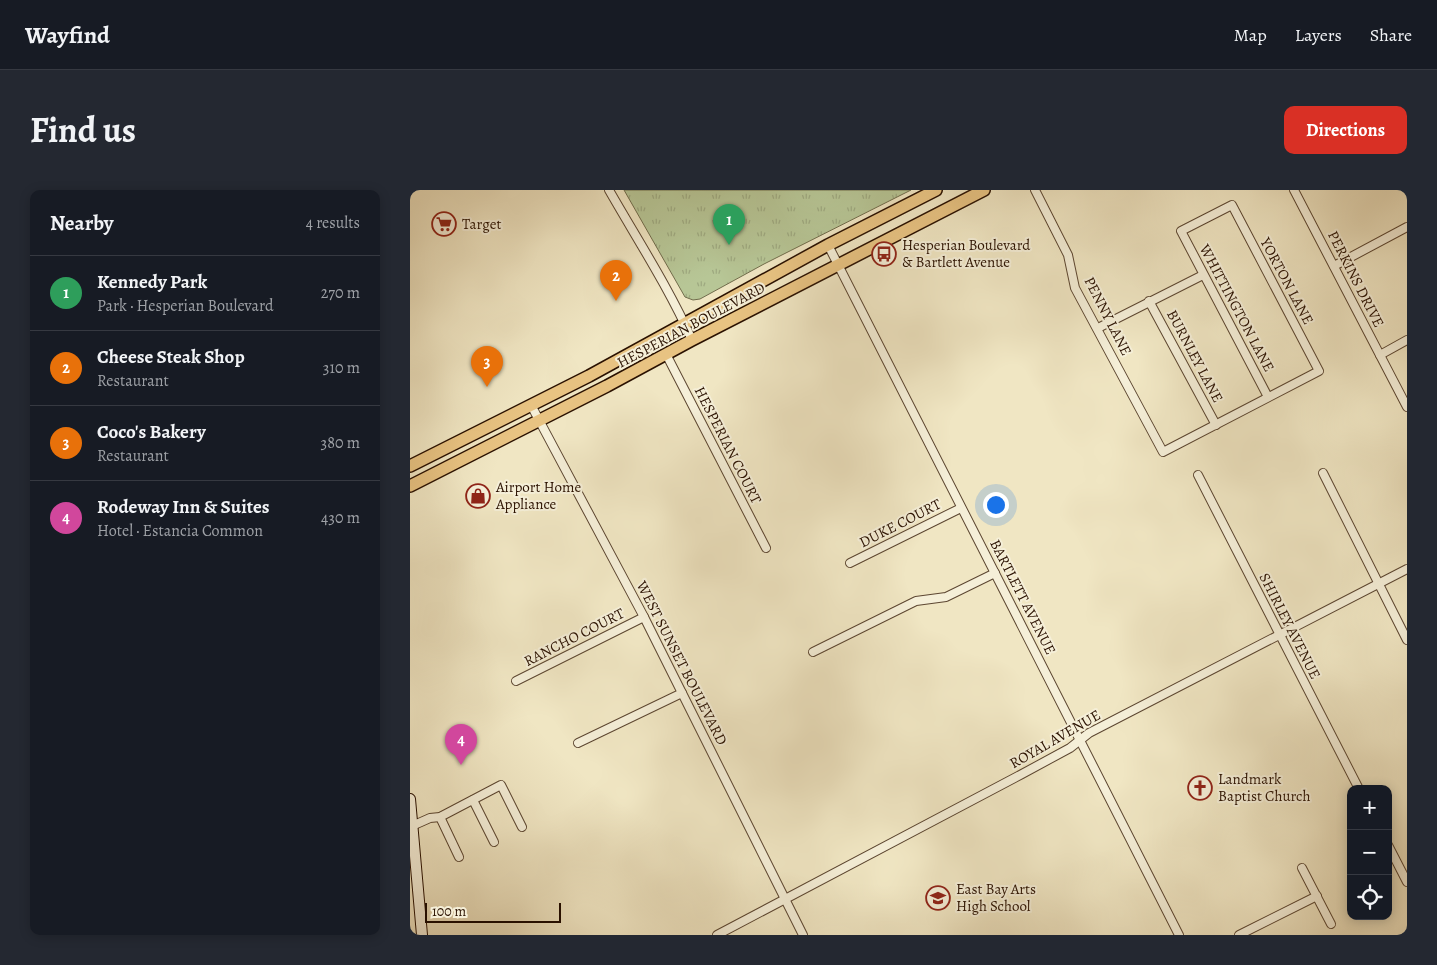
<!DOCTYPE html>
<html lang="en">
<head>
<meta charset="utf-8">
<style>
	:root { --surface:#171b24; --page:#242831; --text:#f1f3f6; --muted:#9ea1a6; --line:#363941; --accent:#d93025 }
	body { margin:0; font-family:Alegreya,serif; background:var(--page); color:var(--text) }
	.controls { position:absolute; right:15px; bottom:15px; display:grid; overflow:hidden; border-radius:10px; box-shadow:0 2px 12px #0003 }
	.controls button { width:45px; height:45px; display:grid; place-items:center; padding:0; border:0; border-bottom:1px solid var(--line); background:var(--surface); color:var(--text); font:25px sans-serif }
	.scale { position:absolute; left:15px; bottom:12px; width:136px; box-sizing:border-box; padding-left:5px; border:2px solid #2a1100; border-top:0; font-size:14px; line-height:18px; white-space:nowrap; color:#2a1100; -webkit-text-stroke:4px #f5efd8; paint-order:stroke }
	.you { position:absolute; left:585px; top:314px; width:18px; height:18px; margin:-12px; border:4px solid #fff; border-radius:50%; background:#1a73e8; box-shadow:0 0 0 8px #1a73e833 }
	.badge { display:grid; place-items:center; width:32px; height:32px; border-radius:50%; background:var(--accent); color:#fff; font-size:16px; font-weight:700 }
	.pin { position:absolute; translate:-50% -41px; filter:drop-shadow(0 1px 2px #0008) }
	.pin::after { content:''; position:absolute; top:26px; width:18px; height:15px; background:inherit; clip-path:polygon(0 0,100% 0,50% 100%) }
	.list { margin:0; padding:0; list-style:none }
	h2 { display:flex; justify-content:space-between; align-items:center; height:65px; margin:0; padding:0 20px; font-size:21px }
	h2 small { font-size:16px; font-weight:400; color:var(--muted) }
	.list li { display:grid; grid-template-columns:32px 1fr auto; gap:15px; align-items:center; box-sizing:border-box; height:75px; padding:0 20px; border-top:1px solid var(--line) }
	.list b { display:block; font-size:19px; white-space:nowrap }
	.list p { margin:0; font-size:16px; white-space:nowrap; color:var(--muted) }
	.list em { font-size:16px; font-style:normal; color:var(--muted) }
	.icon { flex:none; width:28px; height:28px; fill:none; stroke:currentColor; stroke-width:2; stroke-linecap:round; stroke-linejoin:round }
	.map { position:relative; flex:none; width:997px; height:745px; overflow:hidden; border-radius:10px }
	header { display:flex; align-items:center; gap:30px; box-sizing:border-box; height:70px; padding:0 25px; background:var(--surface); border-bottom:1px solid var(--line) }
	header strong { font-size:24px }
	nav { display:flex; gap:28px; margin-inline-start:auto; font-size:18px }
	.intro { display:flex; align-items:center; justify-content:space-between; box-sizing:border-box; height:120px; padding:0 30px }
	h1 { margin:0; font-size:35px }
	.button { padding:12px 22px; border-radius:10px; background:var(--accent); color:#fff; font-size:18px; font-weight:700 }
	main { display:flex; gap:30px; padding:0 30px }
	aside { flex:1; background:var(--surface); border-radius:10px; box-shadow:0 2px 12px #0003 }
	.map>svg:first-child { display:block }
	.park { fill:url(#park-tufts); stroke:#706c4b }
	.lines { fill:none; stroke-linecap:round; stroke-linejoin:round }
	.minor-casing { stroke:#5c4631; stroke-width:10 }
	.secondary-casing { stroke:#2a1100; stroke-width:12 }
	.primary-casing { stroke:#2a1100; stroke-width:14 }
	.minor { stroke:#f5efd8; stroke-width:8 }
	.secondary { stroke:#f5efd8; stroke-width:10 }
	.primary { stroke:#e8c382; stroke-width:11 }
	.labels { text-anchor:middle; stroke-width:4; stroke-linejoin:round; paint-order:stroke }
	.poi-label { font-size:15px; fill:#2a1100; stroke:#f5efd8; text-anchor:start }
	.street-label { font-size:15px; fill:#2a1100; stroke:#f5efd8 }
</style>
</head>
<body>
<header>
<strong>Wayfind</strong>
<nav><a>Map</a><a>Layers</a><a>Share</a></nav>
</header>
<div class="intro"><h1>Find us</h1><a class="button">Directions</a></div>
<main>
<aside>
<h2>Nearby<small>4 results</small></h2>
<ul class="list">
<li><span class="badge" style="background:#2e9e5b">1</span><div><b>Kennedy Park</b><p>Park · Hesperian Boulevard</p></div><em>270 m</em></li>
<li><span class="badge" style="background:#e8710a">2</span><div><b>Cheese Steak Shop</b><p>Restaurant</p></div><em>310 m</em></li>
<li><span class="badge" style="background:#e8710a">3</span><div><b>Coco's Bakery</b><p>Restaurant</p></div><em>380 m</em></li>
<li><span class="badge" style="background:#d1479c">4</span><div><b>Rodeway Inn &amp; Suites</b><p>Hotel · Estancia Common</p></div><em>430 m</em></li>
</ul>
</aside>
<div class="map">
<svg width="997" height="745" viewBox="0 0 997 745">
	<defs>
		<pattern id="park-tufts" width="24" height="20" patternUnits="userSpaceOnUse" patternTransform="scale(1.25)"><rect width="24" height="20" fill="#b7c696"/><path d="M3 7l-1-3M5 7V3M7 7l1-3M15 17l-1-3M17 17v-4M19 17l1-3" fill="none" stroke="#9ea980"/></pattern>
	</defs>
	<rect width="100%" height="100%" fill="#f0e6c3"/>
	<filter id="stains"><feTurbulence type="fractalNoise" baseFrequency=".004" numOctaves="4"/><feColorMatrix values="0 0 0 0 .2 0 0 0 0 .09 0 0 0 0 .02 0 0 0 .5 -.17"/></filter>
	<radialGradient id="worn" r=".72"><stop offset=".6" stop-color="#630" stop-opacity="0"/><stop offset="1" stop-color="#630" stop-opacity=".3"/></radialGradient>
	<!-- park -->
	<polygon class="park" points="214,0 501,0 354,74 290,109 283,110 275,107"/>
	<g class="lines">
		<!-- minor casing -->
		<g class="minor-casing">
			<g id="minor">
				<path d="M199,0C227,49 259,98 282,150"/>
				<polyline points="625,0 658,65 665,98 753,262 909,181 822,15 771,41 858,207"/>
				<polyline points="884,0 997,217"/>
				<polyline points="418,55 769,745"/>
				<polyline points="924,76 997,37"/>
				<polyline points="739,111 806,235"/>
				<polyline points="688,138 793,85"/>
				<polyline points="256,164 356,358"/>
				<polyline points="970,165 997,150"/>
				<polyline points="121,215 234,427 393,745"/>
				<polyline points="913,283 997,450"/>
				<polyline points="788,285 949,599"/>
				<polyline points="440,373 551,318"/>
				<polyline points="403,462 506,411 536,407 585,383"/>
				<polyline points="106,491 234,427"/>
				<polyline points="168,553 272,503"/>
				<polyline points="63,610 84,652"/>
				<polyline points="30,627 49,667"/>
				<polyline points="2,636 20,628 30,627 91,595 112,637"/>
				<polyline points="978,655 997,692"/>
				<polyline points="892,678 921,734"/>
				<polyline points="307,745 612,584 660,558 679,543 997,379"/>
				<polyline points="829,745 907,706"/>
			</g>
		</g>
		<!-- secondary casing -->
		<g class="secondary-casing">
			<polyline id="secondary" points="0,609 12,745"/>
		</g>
		<!-- primary casing -->
		<g class="primary-casing">
			<g id="primary">
				<polyline points="0,276 179,186 418,55 526,0"/>
				<polyline points="0,296 197,196 282,150 574,0"/>
			</g>
		</g>
		<!-- minor -->
		<use href="#minor" class="minor"/>
		<!-- secondary -->
		<use href="#secondary" class="secondary"/>
		<!-- primary -->
		<use href="#primary" class="primary"/>
	</g>
	<!-- icons -->
	<defs>
		<g id="supermarket-ring" transform="scale(1.25)"><circle r="9.5" fill="#f5efd8" stroke="#8f2418" stroke-width="1.5"/><path d="M-6-5.5h2.5l.6 2H6L4.5 2H-2.5L-4.4-4H-6ZM-1.5 3.2a1.3 1.3 0 1 0 .1 0ZM3 3.2a1.3 1.3 0 1 0 .1 0Z" fill="#8f2418"/></g>
		<g id="bus-ring" transform="scale(1.25)"><circle r="9.5" fill="#f5efd8" stroke="#8f2418" stroke-width="1.5"/><path d="M-5-6H5V4H4V6H2V4H-2V6H-4V4H-5ZM-3.5-4V0h7V-4ZM-3.5 1.2v1.5H-2V1.2ZM2 1.2v1.5H3.5V1.2Z" fill="#8f2418"/></g>
		<g id="shop-ring" transform="scale(1.25)"><circle r="9.5" fill="#f5efd8" stroke="#8f2418" stroke-width="1.5"/><path d="M-5-2.5h2.3a2.7 3.5 0 0 1 5.4 0H5L5.5 6h-11ZM-1.5-2.5h3a1.5 2.3 0 0 0-3 0Z" fill="#8f2418"/></g>
		<g id="church-ring" transform="scale(1.25)"><circle r="9.5" fill="#f5efd8" stroke="#8f2418" stroke-width="1.5"/><path d="M-1.2-6h2.4v3.5h3.3v2.4h-3.3V6h-2.4V-.1h-3.3v-2.4h3.3Z" fill="#8f2418"/></g>
		<g id="school-ring" transform="scale(1.25)"><circle r="9.5" fill="#f5efd8" stroke="#8f2418" stroke-width="1.5"/><path d="M0-5L7-2L0 1L-7-2ZM-4 1L0 2.5L4 1V4Q0 6-4 4Z" fill="#8f2418"/></g>
	</defs>
	<g fill-rule="evenodd">
		<use href="#supermarket-ring" x="34" y="34"/>
		<use href="#bus-ring" x="474" y="64"/>
		<use href="#shop-ring" x="68" y="306"/>
		<use href="#church-ring" x="790" y="598"/>
		<use href="#school-ring" x="528" y="708"/>
	</g>
	<g class="labels">
		<!-- poi labels -->
		<g class="poi-label">
			<text x="52" y="39">Target</text>
			<text x="492" y="60">Hesperian Boulevard<tspan x="492" dy="17">&amp; Bartlett Avenue</tspan></text>
			<text x="86" y="302">Airport Home<tspan x="86" dy="17">Appliance</tspan></text>
			<text x="808" y="594">Landmark<tspan x="808" dy="17">Baptist Church</tspan></text>
			<text x="546" y="704">East Bay Arts<tspan x="546" dy="17">High School</tspan></text>
		</g>
		<!-- street labels -->
		<g class="street-label">
			<text transform="translate(946 89) rotate(63)" y="5">PERKINS DRIVE</text>
			<text transform="translate(877 91) rotate(62)" y="5">YORTON LANE</text>
			<text transform="translate(827 118) rotate(62)" y="5">WHITTINGTON LANE</text>
			<text transform="translate(698 126) rotate(63)" y="5">PENNY LANE</text>
			<text transform="translate(281 135) rotate(-28)" y="5">HESPERIAN BOULEVARD</text>
			<text transform="translate(785 166) rotate(62)" y="5">BURNLEY LANE</text>
			<text transform="translate(318 255) rotate(63)" y="5">HESPERIAN COURT</text>
			<text transform="translate(490 333) rotate(-27)" y="5">DUKE COURT</text>
			<text transform="translate(613 407) rotate(63)" y="5">BARTLETT AVENUE</text>
			<text transform="translate(880 436) rotate(63)" y="5">SHIRLEY AVENUE</text>
			<text transform="translate(164 447) rotate(-27)" y="5">RANCHO COURT</text>
			<text transform="translate(272 473) rotate(63)" y="5">WEST SUNSET BOULEVARD</text>
			<text transform="translate(645 549) rotate(-30)" y="5">ROYAL AVENUE</text>
		</g>
	</g>
	<rect width="100%" height="100%" filter="url(#stains)"/>
	<rect width="100%" height="100%" fill="url(#worn)"/>
</svg>
<div class="controls">
<button>+</button>
<button>−</button>
<button><svg class="icon" aria-label="locate" viewBox="0 0 24 24"><circle cx="12" cy="12" r="6"/><path d="M12 2v4M12 18v4M2 12h4M18 12h4"/></svg></button>
</div>
<div class="scale">100 m</div>
<div class="you"></div>
<div class="pin badge" style="left:319px;top:55px;background:#2e9e5b">1</div>
<div class="pin badge" style="left:206px;top:111px;background:#e8710a">2</div>
<div class="pin badge" style="left:77px;top:197px;background:#e8710a">3</div>
<div class="pin badge" style="left:51px;top:575px;background:#d1479c">4</div>
</div>
</main>
</body>
</html>
